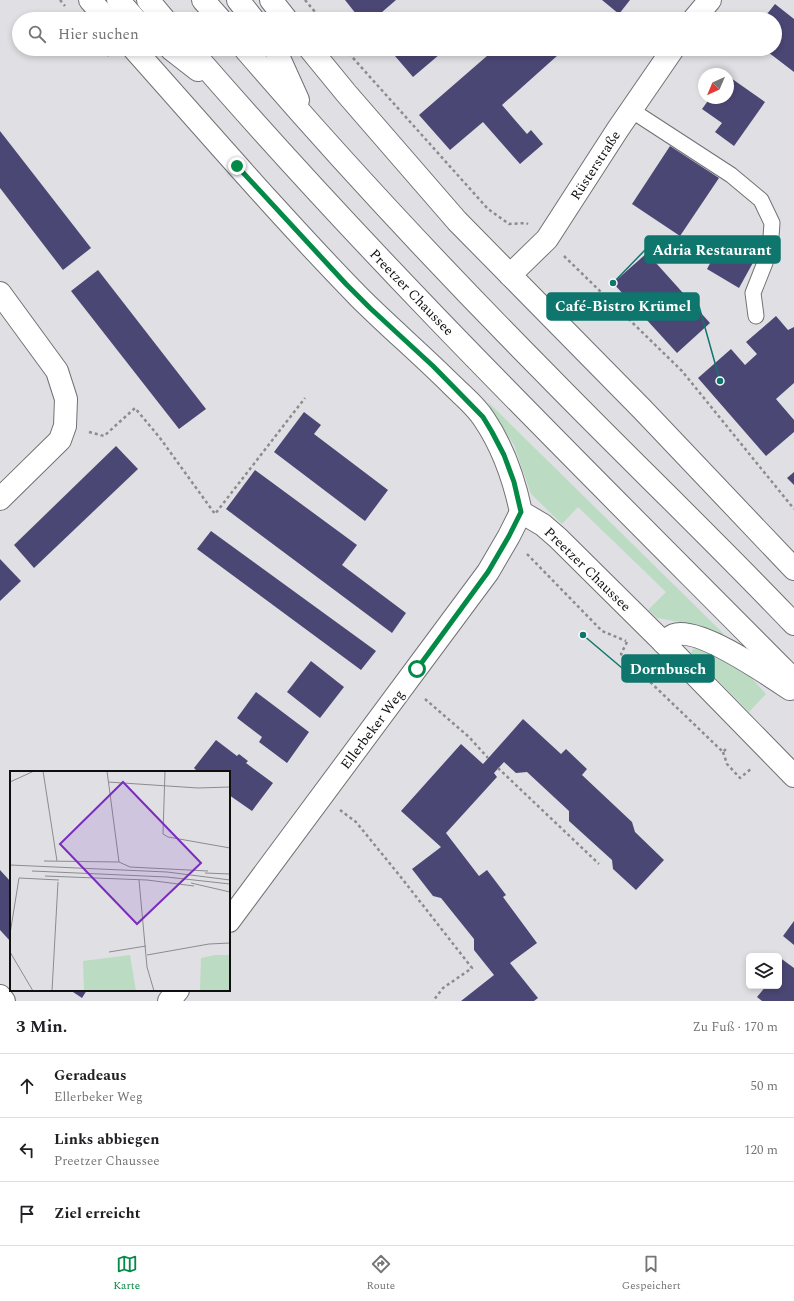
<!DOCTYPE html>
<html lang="de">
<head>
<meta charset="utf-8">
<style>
	:root { --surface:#fff; --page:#f6f6f6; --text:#202124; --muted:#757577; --line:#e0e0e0; --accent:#048a47 }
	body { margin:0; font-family:Spectral,serif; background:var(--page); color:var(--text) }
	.controls { position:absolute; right:12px; bottom:12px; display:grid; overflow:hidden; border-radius:6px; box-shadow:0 2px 6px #0003 }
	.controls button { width:36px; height:36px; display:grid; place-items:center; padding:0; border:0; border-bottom:1px solid var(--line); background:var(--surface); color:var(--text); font:20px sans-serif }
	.compass { position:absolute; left:698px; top:68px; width:36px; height:36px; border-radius:50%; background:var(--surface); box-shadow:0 2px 6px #0003; rotate:224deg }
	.stop { position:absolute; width:12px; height:12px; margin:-9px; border:3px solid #048a47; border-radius:50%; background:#fff }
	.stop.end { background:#048a47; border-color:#fff; box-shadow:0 1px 4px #0008 }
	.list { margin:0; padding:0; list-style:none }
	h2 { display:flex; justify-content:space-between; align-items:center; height:52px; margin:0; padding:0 16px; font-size:17px }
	h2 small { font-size:13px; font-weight:400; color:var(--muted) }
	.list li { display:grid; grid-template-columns:26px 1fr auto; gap:12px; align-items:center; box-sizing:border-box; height:64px; padding:0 16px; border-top:1px solid var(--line) }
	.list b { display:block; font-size:15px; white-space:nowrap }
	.list p { margin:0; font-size:13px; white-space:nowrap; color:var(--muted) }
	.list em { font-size:13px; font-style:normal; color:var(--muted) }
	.icon { flex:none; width:22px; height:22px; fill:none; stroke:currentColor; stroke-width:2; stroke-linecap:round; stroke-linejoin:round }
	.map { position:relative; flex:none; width:794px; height:1001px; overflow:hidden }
	.search { position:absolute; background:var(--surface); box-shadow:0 2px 6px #0003; left:12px; right:12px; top:12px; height:44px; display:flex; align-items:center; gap:10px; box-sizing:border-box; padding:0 14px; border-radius:22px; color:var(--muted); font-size:15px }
	.sheet { height:244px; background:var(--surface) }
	nav { display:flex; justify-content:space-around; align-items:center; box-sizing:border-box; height:56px; border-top:1px solid var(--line); background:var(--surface); font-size:11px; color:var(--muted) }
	nav a { display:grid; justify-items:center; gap:2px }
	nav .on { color:var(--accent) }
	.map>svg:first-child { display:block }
	.green { fill:#bbdbc2 }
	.building { fill:#4b4775 }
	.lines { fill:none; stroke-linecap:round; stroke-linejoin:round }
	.lane-casing { stroke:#717175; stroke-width:17 }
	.street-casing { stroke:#717175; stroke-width:24 }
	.highway-casing { stroke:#717175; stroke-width:24 }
	.path { stroke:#8c8c8f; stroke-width:2.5; stroke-dasharray:3 3; stroke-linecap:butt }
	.lane { stroke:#fff; stroke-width:15 }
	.street { stroke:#fff; stroke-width:22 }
	.highway { stroke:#fff; stroke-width:22 }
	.route { stroke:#048a47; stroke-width:5 }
	.labels { text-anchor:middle; stroke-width:4; stroke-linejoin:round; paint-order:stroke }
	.street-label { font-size:14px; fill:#0f0f10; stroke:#fff }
	.inset-road { fill:none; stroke:#8c8c8f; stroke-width:1 }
	.view { fill:#7b2cbf; fill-opacity:0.15; stroke:#7b2cbf; stroke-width:2 }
	.inset-edge { fill:none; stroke:#0f0f10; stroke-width:2 }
	.leader { fill:none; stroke:#0f766e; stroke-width:1.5 }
	.callout-dot { fill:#0f766e; stroke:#fff; stroke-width:1.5 }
	.callout { fill:#0f766e; stroke:#0f766e; stroke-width:1.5 }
	.callout-label { font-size:15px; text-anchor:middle; font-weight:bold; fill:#fff }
</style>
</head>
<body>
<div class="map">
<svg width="794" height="1001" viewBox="0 0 794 1001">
	<rect width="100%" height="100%" fill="#e0e0e4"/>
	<!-- green -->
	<g class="green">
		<polygon points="488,402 724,634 719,636 702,626 657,618 648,610 666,592 578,507 562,524 531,494 514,445 495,416"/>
		<polygon points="695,646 748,674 766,694 749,712 691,653"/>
	</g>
	<!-- building -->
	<g class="building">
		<polygon points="345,0 396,0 374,19 360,19"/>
		<polygon points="602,0 630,0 619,14"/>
		<polygon points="775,4 794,19 794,72 764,49 775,49 775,19 763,19"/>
		<polygon points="389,49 446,49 413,77"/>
		<polygon points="495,49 553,49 558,55 502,105 527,134 531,130 543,144 520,164 483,122 450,150 419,115"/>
		<polygon points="728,76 765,102 734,146 715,132 722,123 702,109 710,98 728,98"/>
		<polygon points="0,131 91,248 63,270 0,188"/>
		<polygon points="670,146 719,178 680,236 632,204"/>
		<polygon points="723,240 755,259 739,288 707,269"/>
		<polygon points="647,253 710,323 677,353 613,283"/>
		<polygon points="98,270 206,409 179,429 71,291"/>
		<polygon points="776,316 788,330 794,327 794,383 776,399 794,420 794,432 766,456 698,378 731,349 745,365 757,354 746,342"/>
		<polygon points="304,412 321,425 314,434 388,490 365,521 274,452"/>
		<polygon points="116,446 138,469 34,568 14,545"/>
		<polygon points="255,470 357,545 342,565 406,613 392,633 226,509"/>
		<polygon points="794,472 794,485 787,478"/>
		<polygon points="211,531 376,651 361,670 197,549"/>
		<polygon points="0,559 21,581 0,601"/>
		<polygon points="311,661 344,687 320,718 287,692"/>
		<polygon points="256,692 309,732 287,763 259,742 262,737 237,718"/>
		<polygon points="523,719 561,754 566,749 587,769 582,775 632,822 635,832 664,860 636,890 613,869 612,860 569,821 569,811 527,772 516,773 504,762 494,773 497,777 446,833 479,876 487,870 506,895 503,897 537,943 510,963 538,998 534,1001 461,1001 494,975 474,950 474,939 441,898 433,896 412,869 441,847 401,811 461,744 483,764"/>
		<polygon points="216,740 237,756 239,754 248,761 246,763 273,783 252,811 229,795 229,772 196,772 197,771 194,768"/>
		<polygon points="0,870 11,882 11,942 0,930"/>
		<polygon points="794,921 794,945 783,936"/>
		<polygon points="779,957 794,968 794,1001 762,1001 757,997 766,986 779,986"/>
		<polygon points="70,990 87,990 82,998"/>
	</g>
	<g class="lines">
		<!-- lane casing -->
		<g class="lane-casing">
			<polyline id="lane" points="631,110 731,175 761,200 772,223 770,250 753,293 756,316"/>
		</g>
		<!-- street casing -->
		<g class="street-casing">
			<g id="street">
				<polyline points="90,0 107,19"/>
				<polyline points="271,0 286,19"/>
				<polyline points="694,19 710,0"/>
				<path d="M134,49C208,132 281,217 359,297C389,327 422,355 452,385C463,396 476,406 484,419C503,447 514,479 521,512L543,525L558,538L663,642L794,776"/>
				<polyline points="310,49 346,93 457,221 643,410 794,569"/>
				<polyline points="510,275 547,239 618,129 673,49"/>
				<polyline points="0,293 57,371 66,399 65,426 60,440 0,499"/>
				<polyline points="229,921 488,572 509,536 521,512"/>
				<polyline points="0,996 4,1001"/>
				<polyline points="169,1001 178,990"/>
			</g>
		</g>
		<!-- highway casing -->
		<g class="highway-casing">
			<g id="highway">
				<polyline points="118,0 135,19"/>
				<polyline points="148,0 164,19"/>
				<polyline points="203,0 220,19"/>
				<polyline points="238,0 253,19"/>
				<polyline points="171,49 198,70"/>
				<path d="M190,49C380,269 589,473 794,680"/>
				<path d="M245,49C342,162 444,271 549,377C630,460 714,540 794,624"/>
				<polyline points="275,49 298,100"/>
				<path d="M663,642C667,640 670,637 674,635C698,626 769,675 790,689"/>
			</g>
		</g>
		<!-- path -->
		<g class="path">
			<polyline points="60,0 65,6"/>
			<polyline points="305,0 321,19"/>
			<polyline points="104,49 109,56"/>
			<polyline points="345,49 488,209 509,224 526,223 528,224"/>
			<polyline points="564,256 682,371 794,509"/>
			<polyline points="89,432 104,436 135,408 160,438 215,514 305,398"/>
			<polyline points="527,554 602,631 626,641"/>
			<polyline points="627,642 621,654 723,752 728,747"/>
			<polyline points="425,699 469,737 488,758"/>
			<polyline points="723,752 727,764 740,778 752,768"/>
			<polyline points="498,768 599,864"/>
			<polyline points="340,810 356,822 400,876 472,968 443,988 433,1001"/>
		</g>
		<!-- lane -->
		<use href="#lane" class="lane"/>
		<!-- street -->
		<use href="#street" class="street"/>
		<!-- highway -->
		<use href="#highway" class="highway"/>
	</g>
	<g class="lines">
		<!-- route -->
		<polyline class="route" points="237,166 346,284 370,308 433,366 483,417 492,432 504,455 514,482 521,512 509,536 488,572 417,669"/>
	</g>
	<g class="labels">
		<!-- street labels -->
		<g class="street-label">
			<text transform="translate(595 165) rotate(-57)" y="5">Rüsterstraße</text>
			<text transform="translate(412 292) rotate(46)" y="5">Preetzer Chaussee</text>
			<text transform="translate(588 569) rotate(44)" y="5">Preetzer Chaussee</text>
			<text transform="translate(372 729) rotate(-53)" y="5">Ellerbeker Weg</text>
		</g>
	</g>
	<!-- overview -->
	<g transform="translate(10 771)">
		<rect width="220" height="220" fill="#e0e0e4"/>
		<path d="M120,184L126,220H74L73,190ZM205,184H220V220H190L191,187Z" fill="#bbdbc2"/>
		<path class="inset-road" d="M33,0L47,90M97,0L109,91M155,0L153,63L158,66L220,77M0,11L24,0M98,11L188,17L220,16M34,90L109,91L120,96L198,100M0,94L157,101L220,109M22,100L157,106L220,113M195,102L220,103M35,105L137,109L184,115M129,109L137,196L144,220M181,112L220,121M0,163L9,107L49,109M0,181L23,220M99,181L136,175M137,184L199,173L220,172M42,220L48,111"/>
		<path class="view" d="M113,11L191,92L127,153L50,73Z"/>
		<rect width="220" height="220" class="inset-edge"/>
	</g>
	<!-- callouts -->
	<path class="leader" d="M613 283L645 250M720 381L699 306M583 635L622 668"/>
	<g class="callout-dot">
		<circle cx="613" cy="283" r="4"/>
		<circle cx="720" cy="381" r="4"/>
		<circle cx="583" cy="635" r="4"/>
	</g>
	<g class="callout">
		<rect x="645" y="236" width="135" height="27" rx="4"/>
		<rect x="547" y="293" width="152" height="27" rx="4"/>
		<rect x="622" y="655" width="92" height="27" rx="4"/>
	</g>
	<g class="callout-label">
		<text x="712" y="255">Adria Restaurant</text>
		<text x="623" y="311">Café-Bistro Krümel</text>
		<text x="668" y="674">Dornbusch</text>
	</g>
</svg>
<div class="controls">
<button><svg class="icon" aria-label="layers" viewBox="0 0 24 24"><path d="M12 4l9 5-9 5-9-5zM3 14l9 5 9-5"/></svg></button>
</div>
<svg class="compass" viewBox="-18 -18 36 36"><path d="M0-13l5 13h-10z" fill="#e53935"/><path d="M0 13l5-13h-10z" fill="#757577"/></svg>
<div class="stop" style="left:417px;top:669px"></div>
<div class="stop end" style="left:237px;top:166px"></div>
<div class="search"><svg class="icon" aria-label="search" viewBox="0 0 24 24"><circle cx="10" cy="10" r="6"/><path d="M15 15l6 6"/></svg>Hier suchen</div>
</div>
<section class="sheet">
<h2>3 Min.<small>Zu Fuß · 170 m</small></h2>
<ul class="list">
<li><svg class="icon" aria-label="ahead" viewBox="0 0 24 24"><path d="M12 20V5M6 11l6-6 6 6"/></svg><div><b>Geradeaus</b><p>Ellerbeker Weg</p></div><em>50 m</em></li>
<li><svg class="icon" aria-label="left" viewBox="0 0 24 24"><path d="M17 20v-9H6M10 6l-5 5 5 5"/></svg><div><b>Links abbiegen</b><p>Preetzer Chaussee</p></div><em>120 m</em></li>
<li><svg class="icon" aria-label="arrive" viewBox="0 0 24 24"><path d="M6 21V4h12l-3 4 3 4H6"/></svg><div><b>Ziel erreicht</b></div></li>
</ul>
</section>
<nav>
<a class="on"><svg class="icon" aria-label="map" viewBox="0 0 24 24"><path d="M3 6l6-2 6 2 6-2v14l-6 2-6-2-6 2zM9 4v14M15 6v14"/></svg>Karte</a>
<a><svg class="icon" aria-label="directions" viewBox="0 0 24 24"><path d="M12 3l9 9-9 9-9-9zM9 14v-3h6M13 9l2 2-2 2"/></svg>Route</a>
<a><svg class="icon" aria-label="saved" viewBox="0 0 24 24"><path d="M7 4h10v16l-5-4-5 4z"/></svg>Gespeichert</a>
</nav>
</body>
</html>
